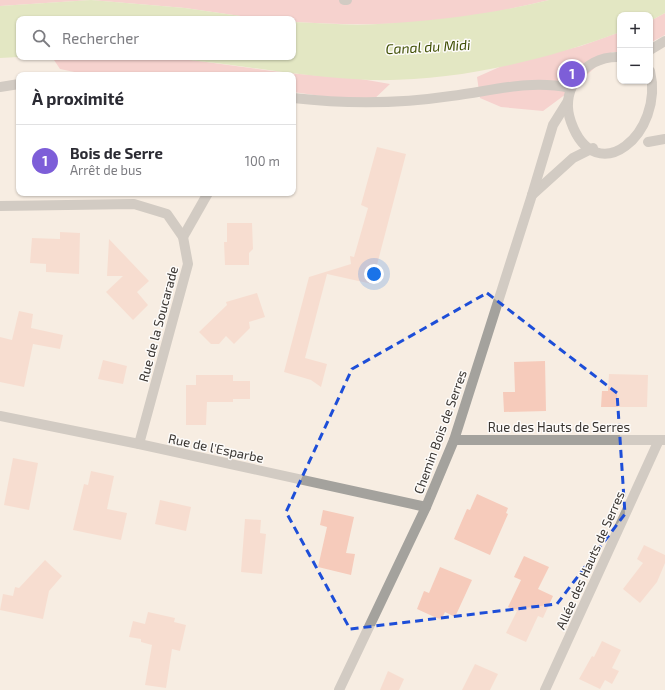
<!DOCTYPE html>
<html lang="fr">
<head>
<meta charset="utf-8">
<style>
	:root { --surface:#fff; --page:#f7f7f7; --text:#2b2b33; --muted:#7c7c81; --line:#e1e1e2; --accent:#7d5ed8 }
	body { margin:0; font-family:"Exo 2",sans-serif; background:var(--page); color:var(--text) }
	.controls { position:absolute; right:12px; top:12px; display:grid; overflow:hidden; border-radius:8px; box-shadow:0 1px 3px #0004 }
	.controls button { width:36px; height:36px; display:grid; place-items:center; padding:0; border:0; border-bottom:1px solid var(--line); background:var(--surface); color:var(--text); font:20px sans-serif }
	.you { position:absolute; left:374px; top:274px; width:14px; height:14px; margin:-10px; border:3px solid #fff; border-radius:50%; background:#1a73e8; box-shadow:0 0 0 6px #1a73e833 }
	.badge { display:grid; place-items:center; width:26px; height:26px; border-radius:50%; background:var(--accent); color:#fff; font-size:13px; font-weight:700 }
	.pin { position:absolute; translate:-50% -50%; border:2px solid #fff; box-shadow:0 1px 4px #0006 }
	.list { margin:0; padding:0; list-style:none }
	h2 { display:flex; justify-content:space-between; align-items:center; height:52px; margin:0; padding:0 16px; font-size:17px }
	h2 small { font-size:13px; font-weight:400; color:var(--muted) }
	.list li { display:grid; grid-template-columns:26px 1fr auto; gap:12px; align-items:center; box-sizing:border-box; height:72px; padding:0 16px; border-top:1px solid var(--line) }
	.list b { display:block; font-size:15px; white-space:nowrap }
	.list p { margin:0; font-size:13px; white-space:nowrap; color:var(--muted) }
	.list em { font-size:13px; font-style:normal; color:var(--muted) }
	.icon { flex:none; width:22px; height:22px; fill:none; stroke:currentColor; stroke-width:2; stroke-linecap:round; stroke-linejoin:round }
	.map { position:relative; flex:none; width:665px; height:690px; overflow:hidden }
	.search { position:absolute; background:var(--surface); box-shadow:0 1px 3px #0004; left:16px; top:16px; width:280px; height:44px; display:flex; align-items:center; gap:10px; box-sizing:border-box; padding:0 14px; border-radius:8px; color:var(--muted); font-size:15px }
	.panel { position:absolute; background:var(--surface); box-shadow:0 1px 3px #0004; left:16px; top:72px; width:280px; height:124px; border-radius:8px }
	.map>svg:first-child { display:block }
	.green { fill:#f3b1b7 }
	.water { fill:#cbdf9e }
	.building { fill:#f6cbbb }
	.lines { fill:none; stroke-linecap:round; stroke-linejoin:round }
	.service { stroke:#a4a29d; stroke-width:10 }
	.minor { stroke:#a4a29d; stroke-width:10 }
	.marked { fill:none; stroke:#1d4ed8; stroke-width:3; stroke-dasharray:8 5; stroke-linejoin:round }
	.labels { text-anchor:middle; stroke-width:3; stroke-linejoin:round; paint-order:stroke }
	.street-label { font-size:13px; fill:#383430; stroke:#fdfbf9 }
	.water-label { font-size:14px; font-style:italic; fill:#405005; stroke:#fdfbf9 }
</style>
</head>
<body>
<div class="map">
<svg width="665" height="690" viewBox="0 0 665 690">
	<rect width="100%" height="100%" fill="#f7ede2"/>
	<!-- green -->
	<g class="green">
		<path d="M0,0H549C493,14 433,24 375,24C348,25 320,23 293,22V19H261L185,8L91,0L0,6Z"/>
		<polygon points="665,13 665,35 650,43 650,21"/>
		<polygon points="620,32 620,52 612,52 566,94 543,111 501,107 480,98 477,77 504,65 581,46"/>
		<polygon points="52,57 184,59 287,73 361,79 390,84 370,103 293,92 293,75 84,74 60,69"/>
	</g>
	<!-- water -->
	<g class="water">
		<polygon points="91,0 185,8 261,19 19,19 19,57 0,58 0,6"/>
		<path d="M549,0H665V13L650,21V15H620V32C543,61 454,82 371,80C296,78 223,60 148,57H293V22C321,23 350,26 378,24C436,21 493,14 549,0Z"/>
	</g>
	<!-- building -->
	<g class="building">
		<polygon points="377,147 406,154 372,284 327,274 305,358 327,364 321,387 311,380 284,372 309,277 351,264 350,256 354,257 368,208 361,205"/>
		<polygon points="227,223 252,223 253,249 249,253 249,265 225,265 224,242 227,242"/>
		<polygon points="60,232 80,233 79,274 46,272 46,264 30,263 32,238 60,239"/>
		<polygon points="109,239 149,281 137,292 148,305 133,320 106,292 123,276 107,276"/>
		<polygon points="257,293 265,317 249,322 250,328 234,344 226,336 219,344 211,344 199,332 227,305 226,302"/>
		<polygon points="19,311 33,314 31,328 63,335 60,349 33,344 24,387 0,382 0,337 12,340"/>
		<polygon points="103,360 127,366 123,384 98,379"/>
		<polygon points="545,361 546,411 504,412 503,392 515,392 514,362"/>
		<polygon points="609,374 648,375 647,407 601,407 602,391 608,391"/>
		<polygon points="196,375 233,375 233,381 250,381 250,399 233,399 233,402 207,402 206,425 186,425 186,385 196,385"/>
		<polygon points="13,458 38,463 29,510 4,505"/>
		<polygon points="91,471 114,476 107,509 127,513 121,540 73,530 84,484 88,485"/>
		<polygon points="477,494 508,508 506,513 508,514 490,555 454,539 467,509 470,510"/>
		<polygon points="160,500 191,507 186,531 155,524"/>
		<polygon points="323,510 354,517 346,553 355,554 351,575 318,567 327,527 320,525"/>
		<polygon points="245,519 261,520 260,533 266,534 262,574 241,572"/>
		<polygon points="644,545 665,555 665,563 657,582 640,603 623,589 643,563 637,559"/>
		<polygon points="524,556 549,567 538,589 553,596 543,618 538,616 526,642 506,633 517,611 508,607 521,580 514,577"/>
		<polygon points="45,560 62,576 49,591 43,619 0,610 3,594 13,596 15,587 19,588"/>
		<polygon points="440,567 472,580 455,617 445,612 441,620 417,609 424,591 429,593"/>
		<polygon points="148,612 175,618 174,622 186,625 180,651 172,649 166,688 145,685 152,645 141,642 141,639 129,637 133,621 145,624"/>
		<polygon points="602,641 621,650 612,668 619,671 612,684 605,680 600,689 579,679 592,656 594,657"/>
		<polygon points="475,664 498,674 490,690 462,690"/>
		<polygon points="388,671 404,679 399,690 380,690"/>
	</g>
	<g class="lines">
		<!-- service -->
		<g class="service">
			<polyline points="344,0 347,0"/>
			<polyline points="183,237 208,193"/>
		</g>
		<!-- minor -->
		<g class="minor">
			<polyline points="650,50 665,41"/>
			<path d="M620,57C601,56 584,65 575,81C567,94 566,108 571,122C596,192 665,133 650,71"/>
			<polyline points="0,87 19,84"/>
			<path d="M293,98C346,104 398,104 451,96C493,91 528,79 571,88"/>
			<polyline points="648,142 665,139"/>
			<polyline points="532,195 573,158 593,148"/>
			<polyline points="0,206 134,204 167,214 183,237 188,264 139,444"/>
			<polyline points="0,416 139,444 426,507"/>
			<polyline points="454,440 664,440"/>
			<polyline points="339,690 426,507 454,440 532,195 553,125 568,101"/>
			<polyline points="545,690 659,440"/>
		</g>
	</g>
	<!-- marked area -->
	<path d="M0 0H665V690H0ZM487,293L617,393L625,514L557,604L350,629L286,512L352,369Z" fill="#f7ede2" fill-opacity=".55" fill-rule="evenodd"/>
	<path class="marked" d="M487,293L617,393L625,514L557,604L350,629L286,512L352,369Z"/>
	<g class="labels">
		<!-- street labels -->
		<g class="street-label">
			<text transform="translate(158 324) rotate(-75)" y="5">Rue de la Soucarade</text>
			<text x="559" y="432">Rue des Hauts de Serres</text>
			<text transform="translate(440 432) rotate(-70)" y="5">Chemin Bois de Serres</text>
			<text transform="translate(216 448) rotate(12)" y="5">Rue de l'Esparbe</text>
			<text transform="translate(590 560) rotate(-66)" y="5">Allée des Hauts de Serres</text>
		</g>
		<!-- water labels -->
		<g class="water-label">
			<text transform="translate(428 47) rotate(-3)" y="5">Canal du Midi</text>
		</g>
	</g>
</svg>
<div class="controls">
<button>+</button>
<button>−</button>
</div>
<div class="you"></div>
<div class="pin badge" style="left:572px;top:74px">1</div>
<div class="search"><svg class="icon" aria-label="search" viewBox="0 0 24 24"><circle cx="10" cy="10" r="6"/><path d="M15 15l6 6"/></svg>Rechercher</div>
<section class="panel">
<h2>À proximité<small></small></h2>
<ul class="list">
<li><span class="badge">1</span><div><b>Bois de Serre</b><p>Arrêt de bus</p></div><em>100 m</em></li>
</ul>
</section>
</div>
</body>
</html>
